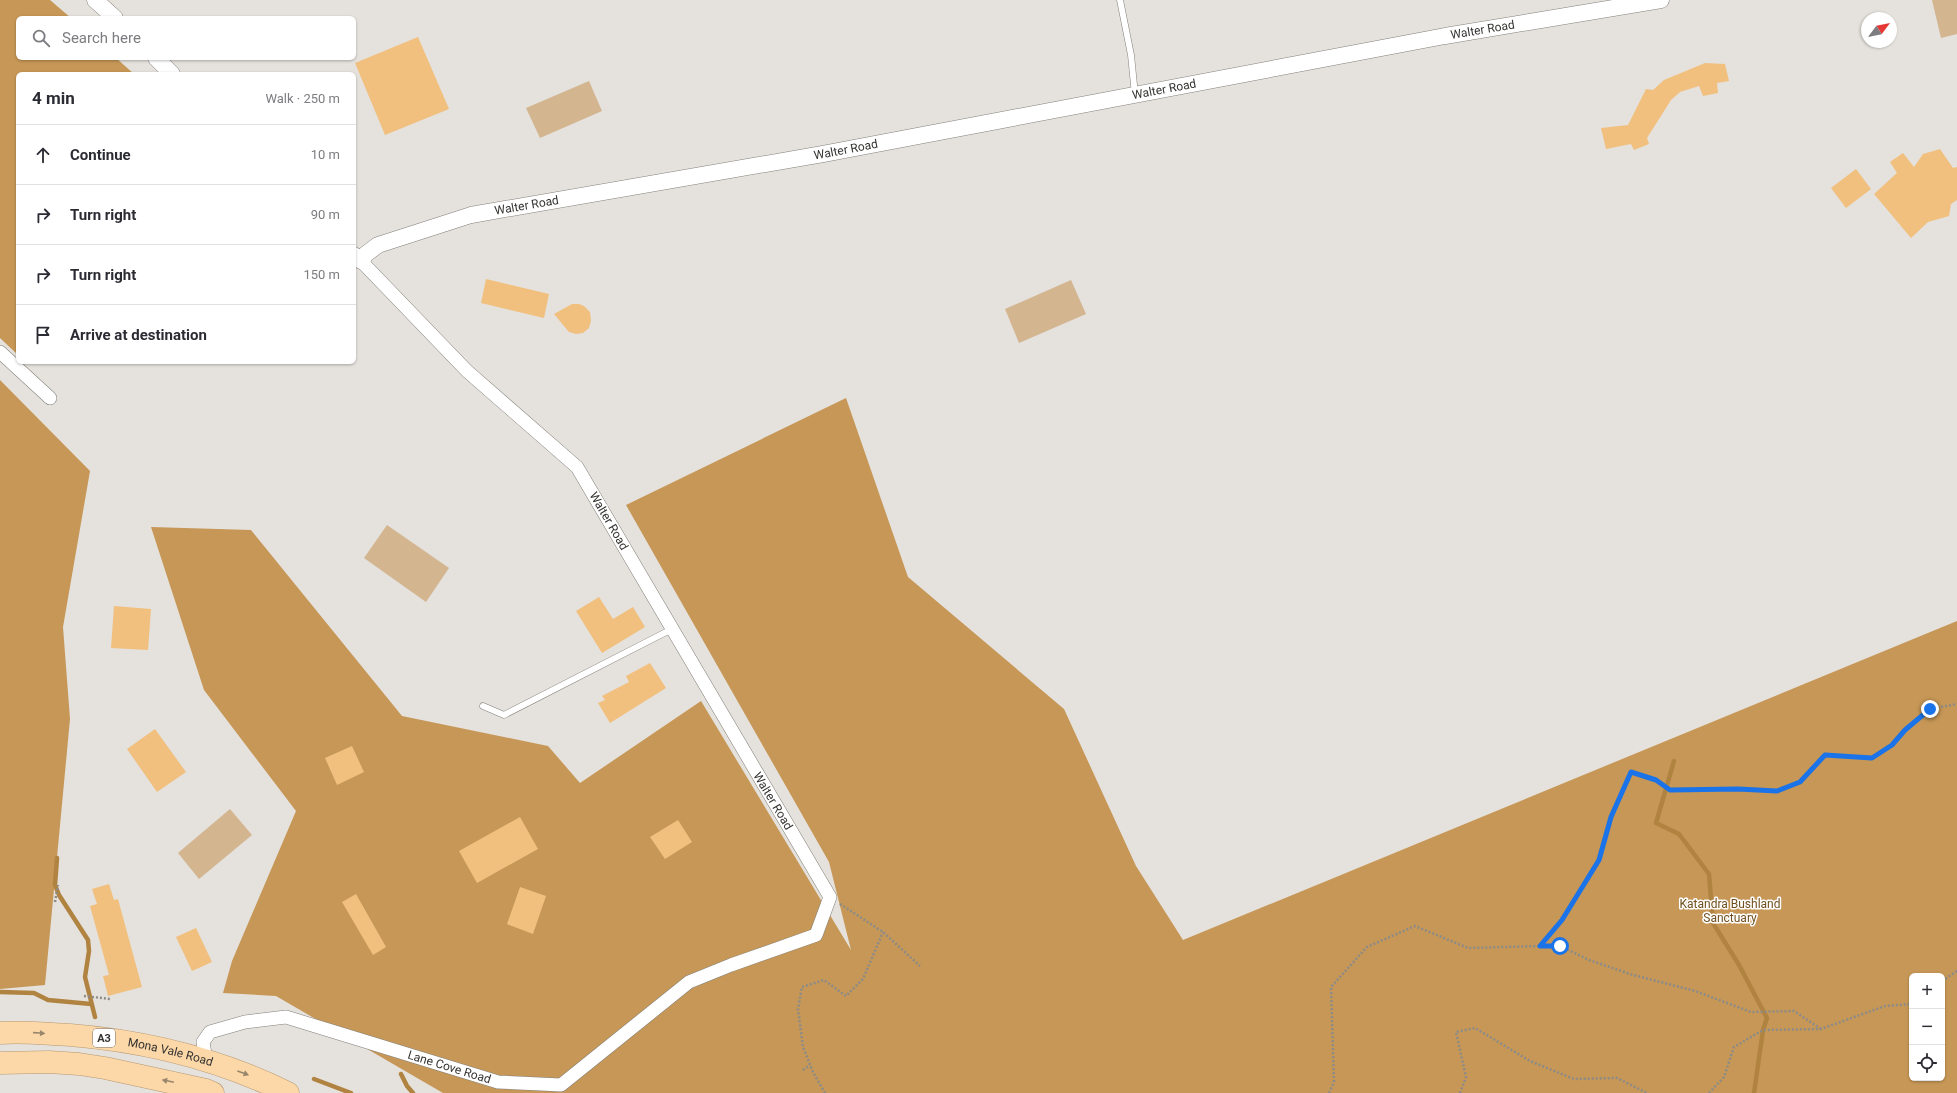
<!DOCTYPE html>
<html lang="en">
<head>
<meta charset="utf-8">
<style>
	:root { --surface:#fff; --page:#f7f7f7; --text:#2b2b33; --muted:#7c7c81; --line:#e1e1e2 }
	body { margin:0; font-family:Roboto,sans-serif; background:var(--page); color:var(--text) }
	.controls { position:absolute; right:12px; bottom:12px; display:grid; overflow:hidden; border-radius:6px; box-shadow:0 1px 3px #0004 }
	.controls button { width:36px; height:36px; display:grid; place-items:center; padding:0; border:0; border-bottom:1px solid var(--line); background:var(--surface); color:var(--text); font:20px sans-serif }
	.compass { position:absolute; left:1861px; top:12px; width:36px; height:36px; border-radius:50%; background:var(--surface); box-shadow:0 1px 3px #0004; rotate:58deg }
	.stop { position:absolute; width:12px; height:12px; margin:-9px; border:3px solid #1a73e8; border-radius:50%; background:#fff }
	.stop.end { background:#1a73e8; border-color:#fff; box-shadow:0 1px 4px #0008 }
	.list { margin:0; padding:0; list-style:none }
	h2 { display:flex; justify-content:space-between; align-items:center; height:52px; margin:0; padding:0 16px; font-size:17px }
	h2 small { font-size:13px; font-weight:400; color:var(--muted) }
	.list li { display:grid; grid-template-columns:26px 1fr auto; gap:12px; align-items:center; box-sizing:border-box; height:60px; padding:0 16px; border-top:1px solid var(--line) }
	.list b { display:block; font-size:15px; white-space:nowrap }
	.list em { font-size:13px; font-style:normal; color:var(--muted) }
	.icon { flex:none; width:22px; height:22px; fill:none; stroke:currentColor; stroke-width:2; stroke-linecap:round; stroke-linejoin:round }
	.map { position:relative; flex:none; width:1957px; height:1093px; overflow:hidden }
	.search { position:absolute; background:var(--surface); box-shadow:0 1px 3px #0004; left:16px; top:16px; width:340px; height:44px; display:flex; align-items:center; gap:10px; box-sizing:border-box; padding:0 14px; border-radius:6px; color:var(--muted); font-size:15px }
	.panel { position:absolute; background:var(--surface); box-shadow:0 1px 3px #0004; left:16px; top:72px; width:340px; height:292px; border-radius:6px }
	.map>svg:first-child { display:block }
	.green { fill:#d3b590 }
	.forest { fill:#c69756; fill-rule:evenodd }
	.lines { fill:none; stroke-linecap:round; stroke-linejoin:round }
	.stream { stroke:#b18341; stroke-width:4.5 }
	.building { fill:#f1c07e }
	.service-casing { stroke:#83807b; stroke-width:7 }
	.minor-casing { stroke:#83807b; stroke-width:14 }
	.tertiary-casing { stroke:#83807b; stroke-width:17 }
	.trunk-casing { stroke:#b69871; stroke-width:23 }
	.path { stroke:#8d8b87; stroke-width:2.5; stroke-dasharray:2 2; stroke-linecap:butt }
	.service { stroke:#fff; stroke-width:6 }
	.minor { stroke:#fff; stroke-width:13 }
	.tertiary { stroke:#fff; stroke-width:16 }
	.trunk { stroke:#fcd8a8; stroke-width:22 }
	.oneway { fill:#98866c }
	.route { stroke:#1a73e8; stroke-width:5 }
	.labels { text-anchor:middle; stroke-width:3; stroke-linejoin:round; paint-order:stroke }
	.shield { fill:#fff; stroke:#71706f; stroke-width:1 }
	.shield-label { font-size:11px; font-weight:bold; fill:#343331 }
	.street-label { font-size:12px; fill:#343331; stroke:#fff }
	.park-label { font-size:12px; fill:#71501f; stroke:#fff }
</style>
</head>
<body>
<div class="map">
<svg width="1957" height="1093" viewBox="0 0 1957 1093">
	<rect width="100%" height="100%" fill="#e5e1dc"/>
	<!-- green -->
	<g class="green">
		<polygon points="1932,0 1957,0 1957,34 1941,38"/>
		<polygon points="589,81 602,111 540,138 526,108"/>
		<polygon points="1071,280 1086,314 1019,343 1005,309"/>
		<polygon points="387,525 449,568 426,602 364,558"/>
		<polygon points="230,809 252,835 199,879 178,853"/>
	</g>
	<!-- forest -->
	<g class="forest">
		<polygon points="0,0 50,0 71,18 18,18 18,58 116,58 134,74 18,74 18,355 0,338"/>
		<polygon points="0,380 90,471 63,627 70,719 45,985 0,989"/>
		<path d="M846,398L908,577L1064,709L1136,866L1183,940L1957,621V1093H443L276,996L223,993L232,961L296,811L204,690L151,527L251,530L402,716L548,746L580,783L701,701L851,950L829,862L626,505ZM1912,976H1942V1078H1912Z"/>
	</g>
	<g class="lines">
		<!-- stream -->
		<g class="stream">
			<polyline points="1674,761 1656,823 1679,834 1709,874 1713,923 1739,965 1767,1018 1763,1030 1754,1093"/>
			<polyline points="57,858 55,885 59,895 88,940 89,951 85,977 95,1017"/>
			<polyline points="0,992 34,993 48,1000 91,1004"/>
			<polyline points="401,1074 407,1086 413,1093"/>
			<polyline points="314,1079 351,1093"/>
		</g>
	</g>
	<!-- building -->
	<g class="building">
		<polygon points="418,37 449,109 385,135 355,63"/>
		<polygon points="1705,63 1725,64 1729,81 1717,83 1718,93 1703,96 1699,86 1680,92 1671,100 1647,138 1649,144 1634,150 1631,144 1606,149 1601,128 1628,125 1646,89 1653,90 1664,80"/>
		<polygon points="1940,149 1953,168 1957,167 1957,200 1951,204 1949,216 1928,222 1911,238 1874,194 1897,173 1890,162 1903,153 1914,167 1923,154"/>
		<polygon points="1856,169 1871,189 1846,208 1831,188"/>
		<polygon points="486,279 549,294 544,318 481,303"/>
		<polygon points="572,304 579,304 584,306 590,312 591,321 589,328 583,333 576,334 569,332 554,314"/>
		<polygon points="599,597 613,619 633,607 645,627 602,653 576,611"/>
		<polygon points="114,606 151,609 148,650 111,648"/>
		<polygon points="650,663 666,688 610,723 598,703 605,700 602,696 629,682 626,676"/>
		<polygon points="155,729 186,772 157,792 127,749"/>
		<polygon points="352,746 364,772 337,785 325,758"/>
		<polygon points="520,817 538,849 477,883 459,851"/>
		<polygon points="678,820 692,842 665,859 650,837"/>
		<polygon points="109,884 114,900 118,899 142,987 108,996 103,976 109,975 90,906 97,904 92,889"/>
		<polygon points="520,887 546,896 533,934 507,924"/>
		<polygon points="356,894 386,947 373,955 342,902"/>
		<polygon points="196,928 212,962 192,971 176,937"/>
	</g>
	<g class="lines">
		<!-- service casing -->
		<g class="service-casing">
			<g id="service">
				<polyline points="1120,0 1131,55 1135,95"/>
				<polyline points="483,706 504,715 672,629"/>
			</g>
		</g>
		<!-- minor casing -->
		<g class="minor-casing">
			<g id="minor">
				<polyline points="0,352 50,398"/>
				<path id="s1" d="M206,1060L203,1042L210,1032L245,1022L286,1017L498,1082L561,1085L689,982L731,965L816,935L830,897L577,467L467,371L361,261"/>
			</g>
		</g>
		<!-- tertiary casing -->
		<g class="tertiary-casing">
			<g id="tertiary">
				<polyline points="95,0 115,18"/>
				<polyline points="156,58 172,74"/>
				<path id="s2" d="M354,255L361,261L366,254L378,245L471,215L823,154L1445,36L1661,0"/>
			</g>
		</g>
		<!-- trunk casing -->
		<g class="trunk-casing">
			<g id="trunk">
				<path id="s3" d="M0,1033C23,1031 46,1034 70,1035C145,1041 219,1059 288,1093"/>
				<polyline points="0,1063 49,1062 79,1064 105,1068 206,1090 213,1093"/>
			</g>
		</g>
		<!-- path -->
		<g class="path">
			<polyline points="55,902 58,885"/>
			<polyline points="840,904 883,932 920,966"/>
			<polyline points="1540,946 1560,946 1589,960 1633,975 1695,991 1751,1012 1794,1011 1821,1029"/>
			<polyline points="1942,981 1957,971"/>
			<polyline points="84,996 110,999"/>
			<polyline points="803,1070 810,1065"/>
			<polyline points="825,1093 813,1072 803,1047 798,1009 802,987 824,980 846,996 863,979 883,932"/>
			<polyline points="1329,1093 1334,1082 1331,987 1367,947 1415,926 1468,948 1540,946 1562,920 1599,860 1611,817 1631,772 1656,780 1670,790 1738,789 1777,791 1800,782 1825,755 1872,758 1892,745 1905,730 1930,709 1957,704"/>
			<polyline points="1460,1093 1466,1077 1456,1032 1475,1028 1530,1061 1574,1079 1617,1078 1647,1093"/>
			<polyline points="1709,1093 1724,1077 1734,1047 1763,1030 1821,1029 1885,1006 1912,1004"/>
		</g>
		<!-- service -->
		<use href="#service" class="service"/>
		<!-- minor -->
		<use href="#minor" class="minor"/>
		<!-- tertiary -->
		<use href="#tertiary" class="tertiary"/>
		<!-- trunk -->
		<use href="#trunk" class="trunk"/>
	</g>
	<!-- one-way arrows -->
	<defs><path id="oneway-solid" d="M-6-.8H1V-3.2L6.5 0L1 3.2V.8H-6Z"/></defs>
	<g class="oneway">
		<use href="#oneway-solid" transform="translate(39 1033) rotate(4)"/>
		<use href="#oneway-solid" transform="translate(243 1073) rotate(20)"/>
		<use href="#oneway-solid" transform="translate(168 1081) rotate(-168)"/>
	</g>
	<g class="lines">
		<!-- route -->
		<polyline class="route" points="1560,946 1540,946 1562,920 1599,860 1611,817 1631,772 1656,780 1670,790 1738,789 1777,791 1800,782 1825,755 1872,758 1892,745 1905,730 1930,709"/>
	</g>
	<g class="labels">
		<!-- shield labels -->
		<rect class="shield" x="93" y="1029" width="22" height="18" rx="3"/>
		<g class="shield-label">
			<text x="104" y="1042">A3</text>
		</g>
		<!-- street labels -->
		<g class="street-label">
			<text dy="4" stroke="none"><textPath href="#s2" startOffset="1159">Walter Road</textPath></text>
			<text dy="4" stroke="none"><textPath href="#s2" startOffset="835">Walter Road</textPath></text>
			<text dy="4" stroke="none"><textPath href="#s2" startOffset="511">Walter Road</textPath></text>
			<text dy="4" stroke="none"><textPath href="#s2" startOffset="187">Walter Road</textPath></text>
			<text transform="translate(609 521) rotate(60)" y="4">Walter Road</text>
			<text transform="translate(773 801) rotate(59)" y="4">Walter Road</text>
			<text dy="4" stroke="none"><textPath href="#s3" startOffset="172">Mona Vale Road</textPath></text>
			<text dy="4" stroke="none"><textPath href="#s1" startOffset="279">Lane Cove Road</textPath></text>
		</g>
		<!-- park labels -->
		<g class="park-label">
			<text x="1730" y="908">Katandra Bushland<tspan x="1730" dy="14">Sanctuary</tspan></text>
		</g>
	</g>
</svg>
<div class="controls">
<button>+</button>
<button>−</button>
<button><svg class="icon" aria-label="locate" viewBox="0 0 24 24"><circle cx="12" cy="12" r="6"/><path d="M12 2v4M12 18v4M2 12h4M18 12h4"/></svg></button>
</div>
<svg class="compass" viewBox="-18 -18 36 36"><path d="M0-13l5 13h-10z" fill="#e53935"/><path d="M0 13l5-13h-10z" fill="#7c7c81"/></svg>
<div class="stop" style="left:1560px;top:946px"></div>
<div class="stop end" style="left:1930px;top:709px"></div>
<div class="search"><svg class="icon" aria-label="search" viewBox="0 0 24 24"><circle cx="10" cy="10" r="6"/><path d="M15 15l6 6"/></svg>Search here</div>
<section class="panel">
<h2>4 min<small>Walk · 250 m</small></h2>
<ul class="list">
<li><svg class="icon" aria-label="ahead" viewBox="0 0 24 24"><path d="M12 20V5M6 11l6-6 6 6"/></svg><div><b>Continue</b></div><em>10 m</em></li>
<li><svg class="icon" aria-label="right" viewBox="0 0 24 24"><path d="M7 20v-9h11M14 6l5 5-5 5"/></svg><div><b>Turn right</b></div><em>90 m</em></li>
<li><svg class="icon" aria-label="right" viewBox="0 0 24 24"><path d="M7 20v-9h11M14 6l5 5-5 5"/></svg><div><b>Turn right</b></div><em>150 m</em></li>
<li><svg class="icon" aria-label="arrive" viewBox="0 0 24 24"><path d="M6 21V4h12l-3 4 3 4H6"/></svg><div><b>Arrive at destination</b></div></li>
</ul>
</section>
</div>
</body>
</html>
